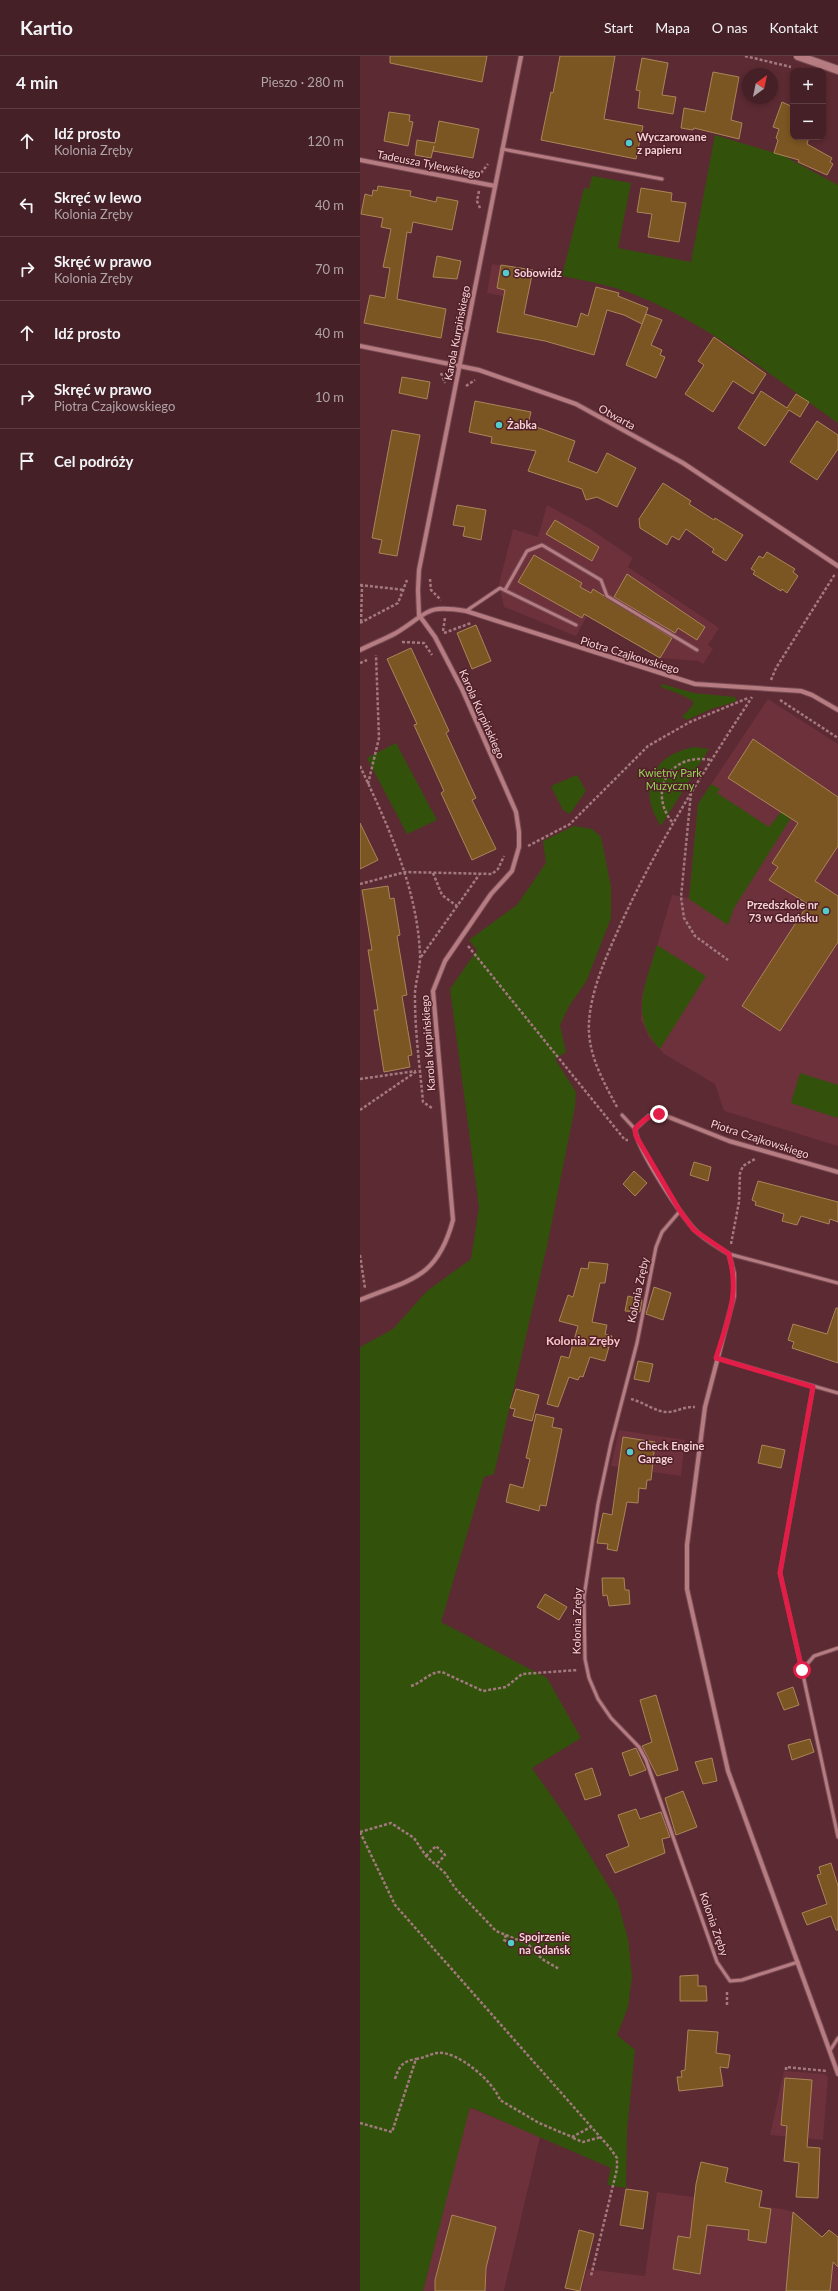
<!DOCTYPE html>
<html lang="pl">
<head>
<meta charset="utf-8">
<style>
	:root { --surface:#452026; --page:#4c282e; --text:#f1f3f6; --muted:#b0a3a7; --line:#5d3e43 }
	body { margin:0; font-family:Lato,sans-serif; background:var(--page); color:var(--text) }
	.controls { position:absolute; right:12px; top:12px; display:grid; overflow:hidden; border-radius:8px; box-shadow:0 2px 6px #0003 }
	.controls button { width:36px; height:36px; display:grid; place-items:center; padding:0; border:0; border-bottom:1px solid var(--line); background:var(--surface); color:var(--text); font:20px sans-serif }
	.compass { position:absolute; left:382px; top:12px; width:36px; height:36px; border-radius:50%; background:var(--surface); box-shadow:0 2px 6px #0003; rotate:33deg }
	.stop { position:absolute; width:12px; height:12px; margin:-9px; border:3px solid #e11d48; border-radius:50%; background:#fff }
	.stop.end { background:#e11d48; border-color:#fff; box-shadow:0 1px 4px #0008 }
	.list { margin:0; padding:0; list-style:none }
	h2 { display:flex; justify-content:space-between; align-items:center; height:52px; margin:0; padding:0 16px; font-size:17px }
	h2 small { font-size:13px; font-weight:400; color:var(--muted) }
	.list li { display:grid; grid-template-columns:26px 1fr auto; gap:12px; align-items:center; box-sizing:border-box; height:64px; padding:0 16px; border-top:1px solid var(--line) }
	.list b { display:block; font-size:15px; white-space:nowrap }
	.list p { margin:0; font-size:13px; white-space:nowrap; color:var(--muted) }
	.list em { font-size:13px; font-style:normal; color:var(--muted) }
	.icon { flex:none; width:22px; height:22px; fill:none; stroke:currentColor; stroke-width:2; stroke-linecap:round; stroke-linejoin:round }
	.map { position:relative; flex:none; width:478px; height:2235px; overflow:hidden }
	header { display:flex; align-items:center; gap:24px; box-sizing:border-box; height:56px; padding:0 20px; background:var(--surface); border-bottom:1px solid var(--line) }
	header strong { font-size:19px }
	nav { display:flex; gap:22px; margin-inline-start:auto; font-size:14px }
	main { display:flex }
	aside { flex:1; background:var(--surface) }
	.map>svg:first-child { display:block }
	.built { fill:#6c313b }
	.green { fill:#32520b }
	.building { fill:#7b5622; stroke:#a98559 }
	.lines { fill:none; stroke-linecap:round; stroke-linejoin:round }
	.lane-casing { stroke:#754a52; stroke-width:5 }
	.street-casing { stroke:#754a52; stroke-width:6 }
	.secondary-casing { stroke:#754a52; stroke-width:10 }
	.path { stroke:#a3797f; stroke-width:2.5; stroke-dasharray:3 2; stroke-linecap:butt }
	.lane { stroke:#b77b82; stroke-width:3 }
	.street { stroke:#b77b82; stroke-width:4 }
	.secondary { stroke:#b77b82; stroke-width:8 }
	.route { stroke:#e11d48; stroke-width:5 }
	.poi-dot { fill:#53cdc9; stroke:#511f28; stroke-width:1.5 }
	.labels { text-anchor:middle; stroke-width:3; stroke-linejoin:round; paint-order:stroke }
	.poi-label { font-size:11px; font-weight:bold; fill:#f4d3d6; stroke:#511f28; text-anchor:start }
	.street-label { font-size:11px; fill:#f4d3d6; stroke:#511f28 }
	.park-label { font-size:11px; fill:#96d558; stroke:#511f28 }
	.neighbourhood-label { font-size:12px; font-weight:bold; fill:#f8c4c9; stroke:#511f28 }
</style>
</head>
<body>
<header>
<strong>Kartio</strong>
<nav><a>Start</a><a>Mapa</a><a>O nas</a><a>Kontakt</a></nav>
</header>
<main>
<aside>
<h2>4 min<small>Pieszo · 280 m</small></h2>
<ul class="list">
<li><svg class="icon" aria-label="ahead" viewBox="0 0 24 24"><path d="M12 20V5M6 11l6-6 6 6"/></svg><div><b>Idź prosto</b><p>Kolonia Zręby</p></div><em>120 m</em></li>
<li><svg class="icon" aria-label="left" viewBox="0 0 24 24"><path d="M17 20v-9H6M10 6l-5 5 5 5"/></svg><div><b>Skręć w lewo</b><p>Kolonia Zręby</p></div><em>40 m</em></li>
<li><svg class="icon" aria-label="right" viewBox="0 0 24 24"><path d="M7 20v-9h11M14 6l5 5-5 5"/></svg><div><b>Skręć w prawo</b><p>Kolonia Zręby</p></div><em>70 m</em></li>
<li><svg class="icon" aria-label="ahead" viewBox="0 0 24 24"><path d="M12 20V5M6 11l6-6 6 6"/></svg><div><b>Idź prosto</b></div><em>40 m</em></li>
<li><svg class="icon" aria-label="right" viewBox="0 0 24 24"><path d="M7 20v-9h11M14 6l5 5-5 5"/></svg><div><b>Skręć w prawo</b><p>Piotra Czajkowskiego</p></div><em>10 m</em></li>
<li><svg class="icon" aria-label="arrive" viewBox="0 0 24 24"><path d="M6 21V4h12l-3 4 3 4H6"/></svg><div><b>Cel podróży</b></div></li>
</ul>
</aside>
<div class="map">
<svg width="478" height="2235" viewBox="0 0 478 2235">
	<rect width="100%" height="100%" fill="#5c2a32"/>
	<!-- built -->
	<g class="built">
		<polygon points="132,208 165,213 159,243 127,237"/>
		<polygon points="187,449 229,472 273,502 268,511 359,572 348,589 353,593 343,608 338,605 300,602 227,560 216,580 144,551 139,528 153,473 178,481"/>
		<polygon points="408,643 478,688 478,1090 364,1055 355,1028 304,998 289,981 281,963 282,940 312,839 329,842 338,748"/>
		<polygon points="259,1374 325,1384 321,1420 251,1410"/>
		<polygon points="424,2015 465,2018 468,2021 463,2084 410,2079"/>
		<polygon points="109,2051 180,2081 144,2235 63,2235"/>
		<polygon points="297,2136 423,2153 433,2156 462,2181 469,2174 478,2181 478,2235 221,2235 227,2213 285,2220"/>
	</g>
	<!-- green -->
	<g class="green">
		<path d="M355,79L422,99L478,129V367C413,321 348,267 273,238C250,229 226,225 202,220L224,132L229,133L232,120L271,127L258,192L331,206Z"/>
		<polygon points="302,628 334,637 375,641 377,645 351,653 327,664 322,661 333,649 333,645 324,640 301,631"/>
		<polygon points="36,687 77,764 47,778 7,702"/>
		<path d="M334,691L349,693L301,770C277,734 291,699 334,691Z"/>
		<polygon points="217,719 226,735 210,758 203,754 191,730"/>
		<polygon points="351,728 360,733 357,737 409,771 421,756 431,762 374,852 368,869 329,843 338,748"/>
		<polygon points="214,770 232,773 241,781 251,831 251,862 226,926 209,950 200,969 206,996 195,1003 216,1036 215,1051 187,1190 134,1418 124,1421 81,1566 187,1622 221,1682 172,1712 209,1765 257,1844 268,1883 272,1921 268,1951 257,1979 275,1994 267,2075 266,2132 247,2129 251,2112 110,2051 63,2235 0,2235 0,1291 33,1273 67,1235 111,1203 119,1151 90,933 117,894 109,884 157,849 186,807 183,785"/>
		<path d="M297,889L346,920L300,993C268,959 286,929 297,889Z"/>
		<polygon points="440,1017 478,1029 478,1062 431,1047"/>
	</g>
	<!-- building -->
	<g class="building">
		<polygon points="30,0 127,0 122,26 30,7"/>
		<polygon points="200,0 255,0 244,63 283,70 276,103 181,84 191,36 193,37"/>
		<polygon points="282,2 308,7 302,39 316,41 313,58 278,52 280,35 276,34"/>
		<polygon points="353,16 379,21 371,64 382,67 379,83 334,72 333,74 321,72 324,52 345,56"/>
		<polygon points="422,46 433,51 433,81 449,81 447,88 472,102 470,106 473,108 467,119 438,106 439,104 414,97 418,84 416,82 419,73 413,71"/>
		<polygon points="29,56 50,59 49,65 53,66 48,90 24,85"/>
		<polygon points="79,65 119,73 113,102 73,95 74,90 71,102 55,99 57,84 75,87"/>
		<polygon points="18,130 51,135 50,140 76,146 77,141 98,145 92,174 53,166 51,177 47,176 37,243 86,253 81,282 4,267 10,239 25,242 30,212 23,211 31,173 21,171 23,162 1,158 5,138 12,140 13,134 17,135"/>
		<polygon points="281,132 312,137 311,145 326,147 319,186 288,181 292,158 277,156"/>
		<polygon points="77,200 101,205 97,223 73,221"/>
		<polygon points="141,209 173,214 164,258 217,271 221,257 228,260 236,231 259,237 258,240 288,252 282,268 264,259 247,254 234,299 185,285 137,276 145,234 137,232"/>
		<polygon points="286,258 302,264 291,289 302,294 300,299 305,301 296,322 266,309"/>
		<polygon points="354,281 406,318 393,338 373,325 353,356 325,338 344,309 338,305"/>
		<polygon points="42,321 70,326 67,343 39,337"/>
		<polygon points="401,335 427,352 436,338 449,346 440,361 429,354 405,390 378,372"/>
		<polygon points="115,345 171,356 168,368 215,385 208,405 237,417 247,397 276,412 257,451 237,441 226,444 222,433 168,415 176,395 131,387 132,381 109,376"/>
		<polygon points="457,365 478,379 478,393 457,424 430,406"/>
		<polygon points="32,374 60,379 37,500 19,497 22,484 12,482"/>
		<polygon points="303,427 331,445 329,448 354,464 355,462 383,479 366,505 352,496 354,493 326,473 319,484 312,480 307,489 280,472 279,463"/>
		<polygon points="97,449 126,454 121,484 103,480 105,471 93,469"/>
		<polygon points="195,464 239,491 232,505 186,478"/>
		<polygon points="407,496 435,513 433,516 438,520 427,537 422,533 421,535 393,518 395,515 391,513 399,500 403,502"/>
		<polygon points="174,499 222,527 220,531 231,537 233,533 312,582 300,602 224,558 222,562 158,526"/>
		<polygon points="267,518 345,571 337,584 318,572 315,577 254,541"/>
		<polygon points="116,569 131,605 112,613 97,577"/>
		<polygon points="51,592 89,675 86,677 116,742 112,744 136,793 112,804 81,737 84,735 54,669 57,668 27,603"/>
		<polygon points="393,683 478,741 478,790 455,825 478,840 478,886 420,975 382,950 448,848 409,824 418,811 412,807 438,767 368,722"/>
		<polygon points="0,767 18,804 0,813"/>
		<polygon points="28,830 30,843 34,842 40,879 37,880 47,939 42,940 52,999 48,1000 50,1011 24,1016 14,954 18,954 8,894 12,894 2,834"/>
		<polygon points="334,1106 351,1111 348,1125 330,1119"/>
		<polygon points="274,1115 287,1127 275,1140 263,1128"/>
		<polygon points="398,1125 478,1146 478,1166 470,1163 469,1168 441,1160 437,1169 422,1165 424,1158 395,1149 396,1146 392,1144"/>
		<polygon points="229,1206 248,1208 245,1227 240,1227 232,1266 247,1269 245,1278 252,1280 245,1305 230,1301 223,1321 220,1320 218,1324 209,1321 198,1351 187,1348 201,1300 209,1302 218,1270 199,1265 208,1239 213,1241 221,1212 228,1213"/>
		<polygon points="294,1231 311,1237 303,1264 286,1258"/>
		<polygon points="268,1240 282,1244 280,1256 265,1255"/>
		<polygon points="476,1252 478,1252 478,1307 432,1292 434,1286 428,1284 433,1268 467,1278"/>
		<polygon points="278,1305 293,1308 289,1326 274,1323"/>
		<polygon points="156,1333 179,1339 172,1365 153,1360 155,1353 150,1352"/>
		<polygon points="176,1358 194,1362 192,1371 202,1373 186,1450 180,1449 179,1455 146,1446 150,1428 163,1432 170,1403 166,1402"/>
		<polygon points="263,1381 295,1386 291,1424 287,1424 286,1433 279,1432 278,1447 267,1446 257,1495 247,1493 248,1488 237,1487 243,1457 252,1459"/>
		<polygon points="402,1389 425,1394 421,1412 398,1407"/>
		<polygon points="242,1522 264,1522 265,1534 269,1534 270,1548 249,1550 247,1539 243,1540"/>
		<polygon points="185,1538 207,1551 199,1564 177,1551"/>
		<polygon points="433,1631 439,1649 424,1654 417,1637"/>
		<polygon points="296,1639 318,1714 297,1720 282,1690 292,1686 280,1644"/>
		<polygon points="450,1683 454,1696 432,1704 428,1689"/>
		<polygon points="276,1692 286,1714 270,1720 262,1697"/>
		<polygon points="352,1702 357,1725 343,1728 335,1706"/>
		<polygon points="232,1712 241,1739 225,1744 215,1718"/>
		<polygon points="323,1735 337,1771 316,1779 305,1742"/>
		<polygon points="276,1753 280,1763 301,1756 310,1781 302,1783 305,1797 255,1817 246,1799 269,1790 258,1759"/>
		<polygon points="471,1807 478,1830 478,1874 476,1874 471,1860 447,1869 442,1857 467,1848 457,1819 461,1818 459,1811"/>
		<polygon points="338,1919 338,1930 346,1930 347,1945 320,1945 320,1920"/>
		<polygon points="328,1974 358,1976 356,1997 370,1999 368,2012 360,2011 363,2030 319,2035 317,2021 322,2021 321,2015 325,2014"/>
		<polygon points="425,2022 452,2024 447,2091 460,2092 458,2142 436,2141 439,2107 424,2105 427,2070 421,2069"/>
		<polygon points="341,2106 368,2112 365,2126 402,2135 399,2151 411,2153 406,2187 388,2184 389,2174 347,2169 340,2218 313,2213 318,2180 330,2182 336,2128"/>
		<polygon points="266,2133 288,2136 283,2173 260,2169"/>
		<polygon points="433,2156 462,2181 469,2174 478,2181 478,2211 473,2206 470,2235 426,2235"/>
		<polygon points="92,2159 136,2171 126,2212 125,2235 75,2235 75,2224"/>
		<polygon points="219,2174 234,2178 220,2235 205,2232"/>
	</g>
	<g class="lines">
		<!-- lane casing -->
		<g class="lane-casing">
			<g id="lane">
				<polyline points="142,93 302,123"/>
				<polyline points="145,534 167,495 182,489 241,524 247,540 337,594"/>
				<polyline points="106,555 140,532 216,569"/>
				<polyline points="262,1059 275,1073"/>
				<polyline points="320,1155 302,1176 296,1191 277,1287 251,1387 238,1448 224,1541 225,1603 229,1622 238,1643 251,1662 279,1691 286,1704 357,1906 370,1925 382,1924 438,1906"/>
				<polyline points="369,1198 478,1227"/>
				<polyline points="357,1302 478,1337"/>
				<polyline points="478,1592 454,1600 442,1614 478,1781"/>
				<polyline points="442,1614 420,1517 453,1331"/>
				<polyline points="471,1993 478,1982"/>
			</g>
		</g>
		<!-- street casing -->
		<g class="street-casing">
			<g id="street">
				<polyline points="0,104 135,130"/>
				<polyline points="0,290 119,314 216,348 323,407 478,510"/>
				<path d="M0,594C12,588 25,583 36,577C69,557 64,548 106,555L335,628L441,635L452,639L478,654"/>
				<path d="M478,1116L369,1085L306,1060H289L275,1073C277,1093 319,1156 334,1173C343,1183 357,1190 369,1198L374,1218V1240L345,1351L327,1489V1533L368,1715L478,2018"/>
				<path d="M0,1244C51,1223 77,1223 93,1164L73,935L85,905L131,838L152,815L159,791V776L156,756L102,633L75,581L59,559L58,534L59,514L161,0"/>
			</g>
		</g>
		<!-- secondary casing -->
		<g class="secondary-casing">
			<polyline id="secondary" points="438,0 478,14"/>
		</g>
		<!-- path -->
		<g class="path">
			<polyline points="385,0 431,11"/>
			<polyline points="121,117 128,108"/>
			<polyline points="119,135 117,145 120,152"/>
			<polyline points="81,317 85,327"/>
			<polyline points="106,330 115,324"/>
			<polyline points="70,523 71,534 81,544"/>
			<polyline points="0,529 45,534"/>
			<polyline points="1,566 2,530"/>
			<polyline points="0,567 38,547 47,524"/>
			<polyline points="83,575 85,562"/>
			<polyline points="84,577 111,567"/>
			<polyline points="42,586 64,587 72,599"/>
			<polyline points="0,607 7,604"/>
			<polyline points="411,624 416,612 475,518"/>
			<polyline points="420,644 478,682"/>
			<path d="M0,710C28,770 57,831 60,898C61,913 54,928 55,943C55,977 60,1012 63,1046L72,1052"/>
			<polyline points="8,728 19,682 16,599"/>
			<polyline points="331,737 321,841 324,862 335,880 368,904"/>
			<path d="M312,766C287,734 311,696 351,704"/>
			<polyline points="168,790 210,768 288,690 330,666 388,642"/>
			<polyline points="73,817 82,839 97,850"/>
			<polyline points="0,828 45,816 132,818 138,813 144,800"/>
			<polyline points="108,890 265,1084 268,1084"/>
			<polyline points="61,901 119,819"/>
			<polyline points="0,1023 56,1015"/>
			<path d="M257,1051C243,1025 227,997 229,966C231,934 246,901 259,872C297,788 342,718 392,641"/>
			<polyline points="0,1054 57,1015"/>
			<polyline points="371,1188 379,1146 380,1117 383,1110 395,1103"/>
			<polyline points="0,1199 5,1232"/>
			<path d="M271,1343C283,1346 296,1356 307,1356C317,1356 325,1350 335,1351"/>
			<path d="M51,1630C62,1627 70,1615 82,1616L123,1635L146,1631L162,1618L218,1614"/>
			<polyline points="0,1776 35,1849 250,2092 257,2102 257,2113 231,2220"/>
			<polyline points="0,1776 31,1767 54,1782 66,1800 85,1817 95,1832 136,1875 168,1888 182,1903 199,1913"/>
			<polyline points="66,1800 76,1790 85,1799 76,1809"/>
			<polyline points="146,1879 144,1884 151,1887"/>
			<polyline points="367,1949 367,1934"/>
			<polyline points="426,2014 426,2011 467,2015"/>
			<path d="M35,2023C39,2010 43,2005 56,2003"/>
			<path d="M0,2067L32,2076L56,2003C64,2002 70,1998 77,1997C97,1994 134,2026 140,2044L179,2067L212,2081L231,2071"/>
			<polyline points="213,2082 223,2086 241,2081"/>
		</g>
		<!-- lane -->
		<use href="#lane" class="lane"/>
		<!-- street -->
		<use href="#street" class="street"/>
		<!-- secondary -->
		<use href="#secondary" class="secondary"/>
	</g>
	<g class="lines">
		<!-- route -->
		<path class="route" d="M299,1058C288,1060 283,1064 275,1073L276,1080L320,1155L334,1174L369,1198C380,1240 368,1262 356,1302L453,1331L420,1517L442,1614"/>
	</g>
	<!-- markers -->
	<g class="poi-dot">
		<circle cx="269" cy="87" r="4"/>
		<circle cx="146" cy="217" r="4"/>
		<circle cx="139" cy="369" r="4"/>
		<circle cx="466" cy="855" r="4"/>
		<circle cx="270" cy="1396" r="4"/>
		<circle cx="151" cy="1887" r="4"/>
	</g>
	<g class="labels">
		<!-- poi labels -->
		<g class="poi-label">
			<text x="277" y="85">Wyczarowane<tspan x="277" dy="13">z papieru</tspan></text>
			<text x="154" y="221">Sobowidz</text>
			<text x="147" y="373">Żabka</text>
			<text x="458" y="853" text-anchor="end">Przedszkole nr<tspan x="458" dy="13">73 w Gdańsku</tspan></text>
			<text x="278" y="1394">Check Engine<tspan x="278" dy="13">Garage</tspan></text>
			<text x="159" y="1885">Spojrzenie<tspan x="159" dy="13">na Gdańsk</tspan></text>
		</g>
		<!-- street labels -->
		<g class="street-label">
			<text transform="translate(69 108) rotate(11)" y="4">Tadeusza Tylewskiego</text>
			<text transform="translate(97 277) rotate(-79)" y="4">Karola Kurpińskiego</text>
			<text transform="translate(257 361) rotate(29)" y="4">Otwarta</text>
			<text transform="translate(270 599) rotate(17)" y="4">Piotra Czajkowskiego</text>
			<text transform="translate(122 658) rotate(66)" y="4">Karola Kurpińskiego</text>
			<text transform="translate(68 987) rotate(-94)" y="4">Karola Kurpińskiego</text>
			<text transform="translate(400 1083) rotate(18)" y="4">Piotra Czajkowskiego</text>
			<text transform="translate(278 1234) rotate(-78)" y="4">Kolonia Zręby</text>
			<text transform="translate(217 1565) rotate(-89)" y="4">Kolonia Zręby</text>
			<text transform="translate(354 1868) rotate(71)" y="4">Kolonia Zręby</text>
		</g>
		<!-- park labels -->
		<g class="park-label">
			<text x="310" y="721">Kwietny Park<tspan x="310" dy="13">Muzyczny</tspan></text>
		</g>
		<!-- neighbourhood labels -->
		<g class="neighbourhood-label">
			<text x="223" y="1289">Kolonia Zręby</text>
		</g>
	</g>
</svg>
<div class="controls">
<button>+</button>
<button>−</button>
</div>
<svg class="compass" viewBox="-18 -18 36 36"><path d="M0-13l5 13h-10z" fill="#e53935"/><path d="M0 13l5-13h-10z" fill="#b0a3a7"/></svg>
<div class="stop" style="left:442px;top:1614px"></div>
<div class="stop end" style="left:299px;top:1058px"></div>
</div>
</main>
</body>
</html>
